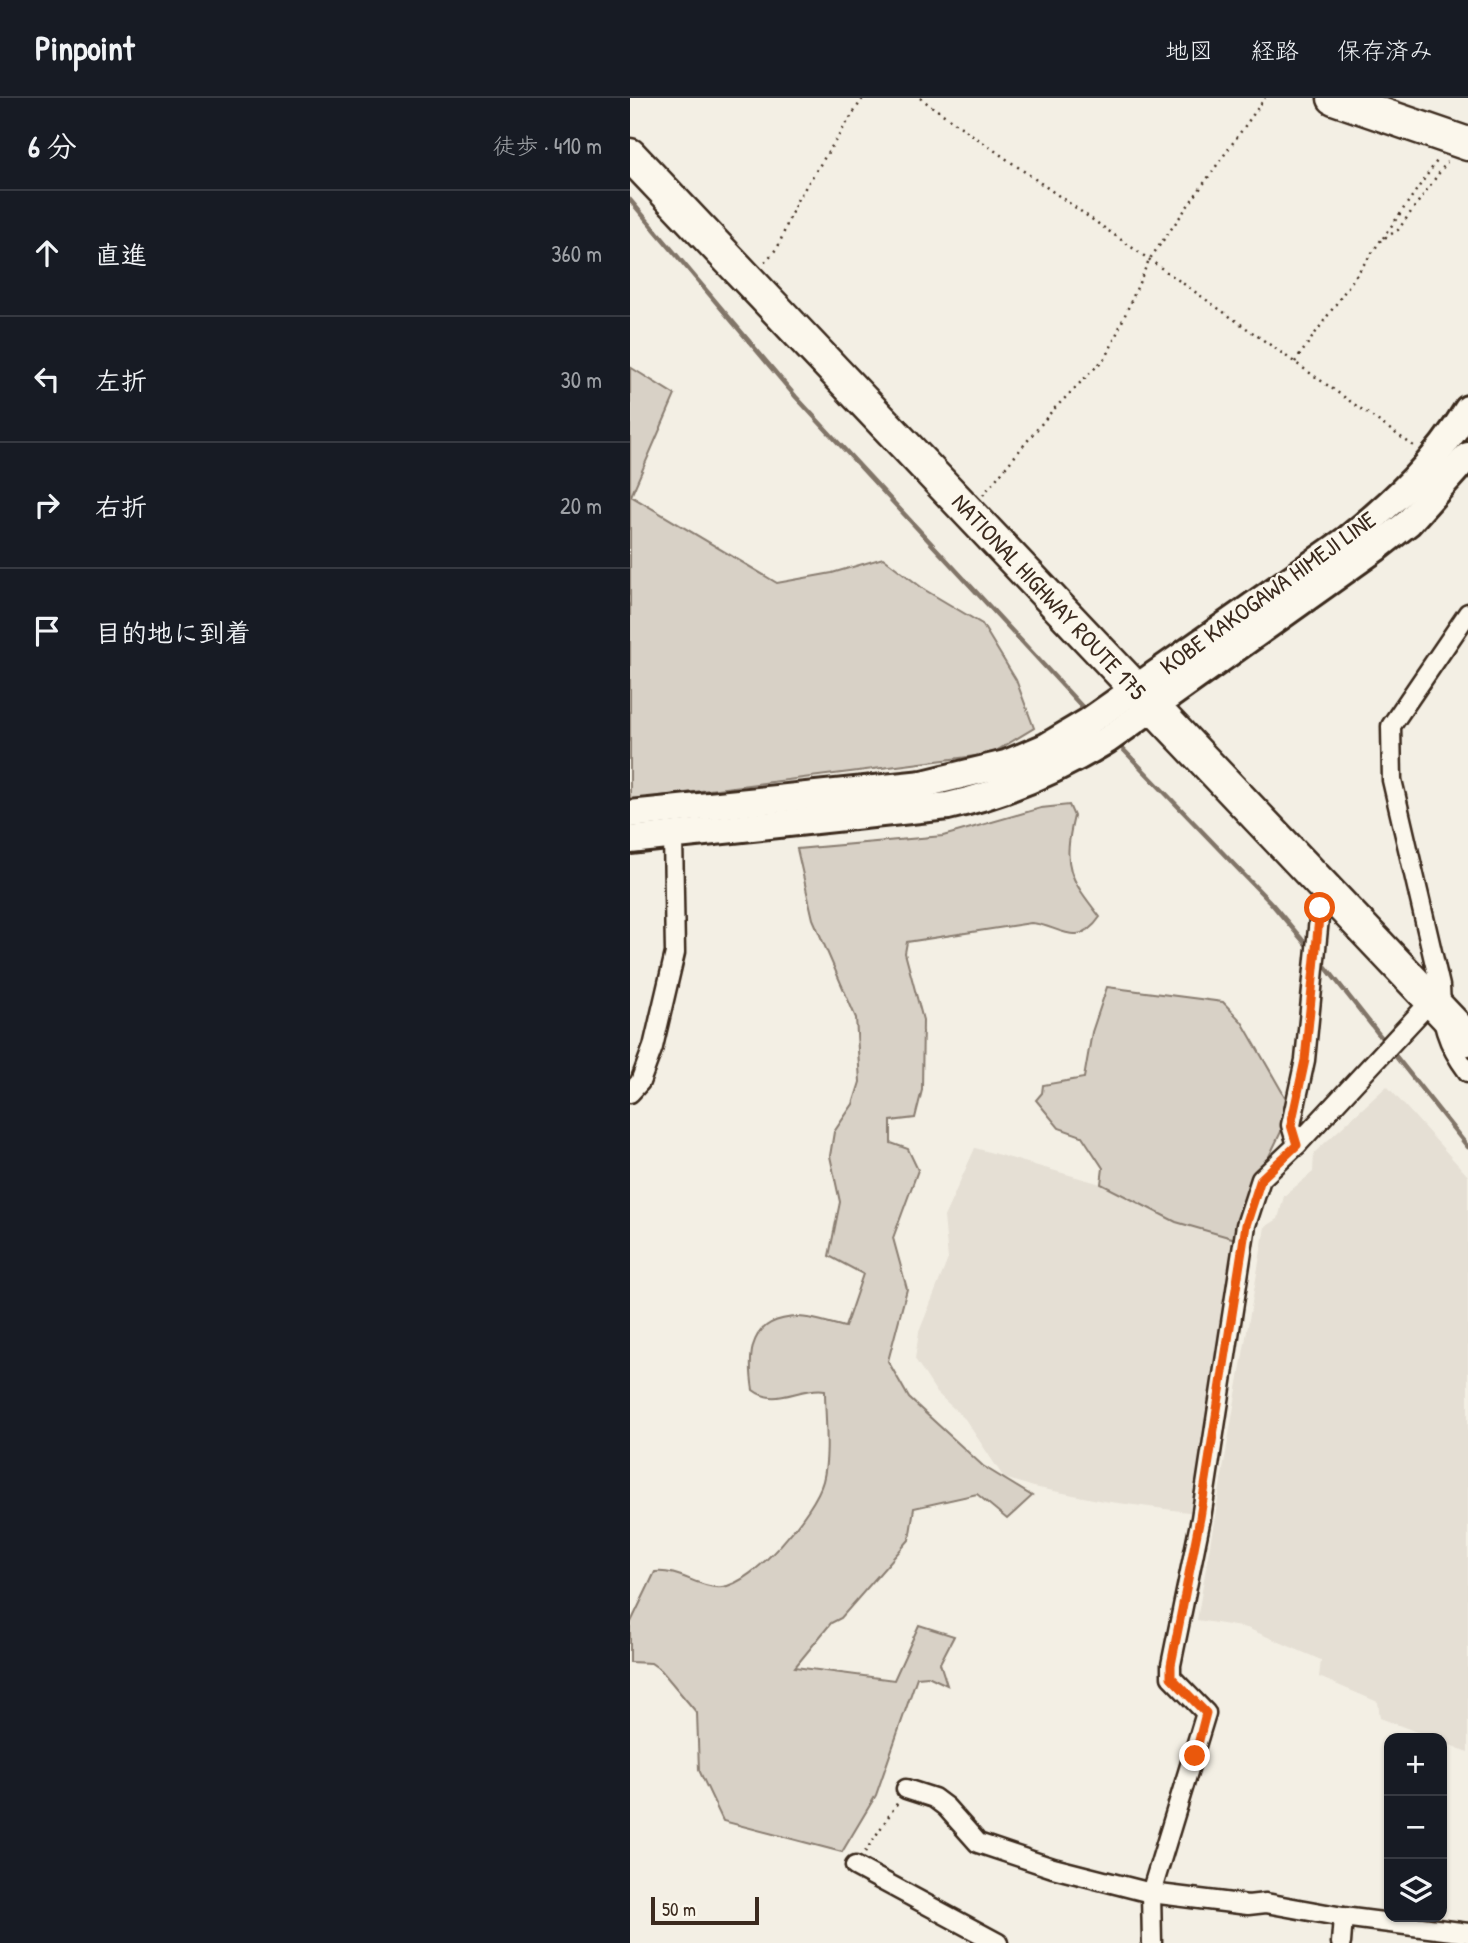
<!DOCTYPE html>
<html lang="ja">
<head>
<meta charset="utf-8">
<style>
	:root { --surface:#171b24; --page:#242831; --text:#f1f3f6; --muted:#9ea1a6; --line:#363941 }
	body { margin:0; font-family:"Patrick Hand","Klee One",sans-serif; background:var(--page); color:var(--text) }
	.controls { position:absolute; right:21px; bottom:21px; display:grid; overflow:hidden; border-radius:14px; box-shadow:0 2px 5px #0004 }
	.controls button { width:63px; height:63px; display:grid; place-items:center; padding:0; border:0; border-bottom:2px solid var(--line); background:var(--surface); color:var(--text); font:35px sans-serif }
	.scale { position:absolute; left:21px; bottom:18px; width:108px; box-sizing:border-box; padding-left:7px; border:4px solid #3b2a1e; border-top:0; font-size:19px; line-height:24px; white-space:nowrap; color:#3b2a1e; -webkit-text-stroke:5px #fbf7ec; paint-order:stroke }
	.stop { position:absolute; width:21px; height:21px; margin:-16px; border:5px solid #ea580c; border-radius:50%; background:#fff }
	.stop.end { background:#ea580c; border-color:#fff; box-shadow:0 2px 7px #0008 }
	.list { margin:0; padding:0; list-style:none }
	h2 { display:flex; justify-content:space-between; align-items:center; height:91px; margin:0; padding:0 28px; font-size:30px }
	h2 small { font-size:23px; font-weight:400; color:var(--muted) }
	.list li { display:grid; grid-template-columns:46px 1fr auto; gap:21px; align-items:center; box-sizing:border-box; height:126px; padding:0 28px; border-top:2px solid var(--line) }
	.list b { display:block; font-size:26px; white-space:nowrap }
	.list em { font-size:23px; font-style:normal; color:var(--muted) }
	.icon { flex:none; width:38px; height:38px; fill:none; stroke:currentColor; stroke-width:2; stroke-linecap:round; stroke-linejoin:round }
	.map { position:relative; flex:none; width:838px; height:1845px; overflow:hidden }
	header { display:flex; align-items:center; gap:42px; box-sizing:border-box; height:98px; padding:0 35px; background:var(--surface); border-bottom:2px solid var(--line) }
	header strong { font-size:33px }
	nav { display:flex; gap:38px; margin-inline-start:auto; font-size:24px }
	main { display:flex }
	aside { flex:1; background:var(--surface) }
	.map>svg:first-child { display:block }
	.built { fill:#e5dfd4 }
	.green { fill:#d8d1c6; stroke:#8a7e72; stroke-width:2 }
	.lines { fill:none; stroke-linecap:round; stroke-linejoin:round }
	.stream { stroke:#817468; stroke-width:4.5 }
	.street-casing { stroke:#3b2a1e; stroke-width:23 }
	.primary-casing { stroke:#3b2a1e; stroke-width:32 }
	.highway-casing { stroke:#3b2a1e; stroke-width:37 }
	.path { stroke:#3b2a1e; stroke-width:2.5; stroke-dasharray:2 5; stroke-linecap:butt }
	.street { stroke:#fbf7ec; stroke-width:18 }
	.primary { stroke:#fbf7ec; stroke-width:26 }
	.highway { stroke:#fbf7ec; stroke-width:32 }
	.route { stroke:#ea580c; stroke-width:9 }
	.labels { text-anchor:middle; stroke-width:5; stroke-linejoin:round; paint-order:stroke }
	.street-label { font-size:24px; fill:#3b2a1e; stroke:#fbf7ec }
</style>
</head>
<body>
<header>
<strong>Pinpoint</strong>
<nav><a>地図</a><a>経路</a><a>保存済み</a></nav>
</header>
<main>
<aside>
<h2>6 分<small>徒歩 · 410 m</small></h2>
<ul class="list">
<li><svg class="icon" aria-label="ahead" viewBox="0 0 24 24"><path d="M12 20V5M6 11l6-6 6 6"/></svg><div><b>直進</b></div><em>360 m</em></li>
<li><svg class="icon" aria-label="left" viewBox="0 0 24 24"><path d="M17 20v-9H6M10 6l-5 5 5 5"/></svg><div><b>左折</b></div><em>30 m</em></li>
<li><svg class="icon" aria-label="right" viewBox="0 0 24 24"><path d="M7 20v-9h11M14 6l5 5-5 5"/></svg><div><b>右折</b></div><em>20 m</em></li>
<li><svg class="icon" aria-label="arrive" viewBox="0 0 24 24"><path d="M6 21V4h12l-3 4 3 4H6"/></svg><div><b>目的地に到着</b></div></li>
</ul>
</aside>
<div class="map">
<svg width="838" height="1845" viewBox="0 0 838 1845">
	<rect width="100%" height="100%" fill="#f3efe4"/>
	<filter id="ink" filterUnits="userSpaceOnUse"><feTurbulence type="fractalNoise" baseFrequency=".0143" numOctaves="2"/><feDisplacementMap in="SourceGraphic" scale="14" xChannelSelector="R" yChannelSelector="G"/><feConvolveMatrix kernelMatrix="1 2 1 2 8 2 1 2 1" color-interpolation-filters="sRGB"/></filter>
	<g filter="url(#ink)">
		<!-- built -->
		<g class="built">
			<polygon points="757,988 838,1078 838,1654 812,1644 812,1640 803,1640 750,1620 748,1604 689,1579 691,1562 617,1530 567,1522 635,1129 648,1121 654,1098 683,1074 684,1055"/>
			<polygon points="345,1050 471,1086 546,1124 609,1142 566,1415 473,1403 404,1389 374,1380 335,1321 307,1295 285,1261 289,1234 318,1161 314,1119"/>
		</g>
		<!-- green -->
		<g class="green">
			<polygon points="0,269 45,297 1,398 147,485 202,475 253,460 295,492 352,526 386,582 404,630 361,656 0,702"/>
			<path d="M439,707L444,718C432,769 439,779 470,819C447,853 427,826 401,825L277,844L275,855L293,922L292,992L285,1020L261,1023V1045L278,1051L288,1072L263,1140L277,1191L258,1263L279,1300L353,1368L402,1398L377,1421L347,1396L284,1410L279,1442L211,1520L201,1525L165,1569L264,1582L289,1527L324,1538L310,1565L317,1587L298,1578L287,1579L246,1697L212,1754L93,1723L69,1672L67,1615L31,1572L21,1565L0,1564V1526L25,1474C49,1471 70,1491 92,1489C124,1486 185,1413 193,1383C200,1356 195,1320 195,1292C169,1288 146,1310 123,1292C117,1254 120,1220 168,1219C183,1219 201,1226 215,1229L233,1176L199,1158L210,1104L200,1058L204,1034L223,1006L230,984L226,920L183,821L167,751L313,738L411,710Z"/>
			<polygon points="477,889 593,904 612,924 662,1011 631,1075 609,1142 546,1124 471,1086 473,1070 452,1038 429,1030 406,1002 412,995 413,987 454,980 462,934"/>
		</g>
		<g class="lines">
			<!-- stream -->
			<g class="stream">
				<polyline points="0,102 166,299 457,614"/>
				<polyline points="488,646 642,806 680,851"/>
				<polyline points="691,863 755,944"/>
				<polyline points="760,951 838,1049"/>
			</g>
			<!-- street casing -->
			<g class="street-casing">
				<g id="street">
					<path d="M838,515L761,628L762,682L810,888C811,924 816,945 838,974"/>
					<polyline points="0,995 10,984 23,949 45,855 43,738"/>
					<polyline points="667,1047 800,904"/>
					<polyline points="276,1691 304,1700 316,1709 348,1745 423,1770 521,1795 618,1807 636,1805 713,1819 838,1835"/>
					<polyline points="225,1768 368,1845"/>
					<polyline points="522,1845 521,1795 576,1615 541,1579 541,1567 571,1420 616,1127 631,1081 667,1047 661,1027 675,962 690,810 698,794"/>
					<polyline points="711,1845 713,1819"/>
				</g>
			</g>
			<!-- primary casing -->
			<g class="primary-casing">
				<g id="primary">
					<path d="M0,716L293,686L376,666L416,649L458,624L718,441C765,403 807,363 838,311"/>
					<path d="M0,742L318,708C376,695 426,673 477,642L746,450L778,425L838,358"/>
				</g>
			</g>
			<!-- highway casing -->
			<g class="highway-casing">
				<g id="highway">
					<polyline points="704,0 838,46"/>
					<polyline points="0,57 838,941"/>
				</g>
			</g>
			<!-- path -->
			<g class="path">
				<polyline points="290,0 785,349"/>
				<polyline points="753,140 809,60"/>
				<polyline points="135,164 148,149 166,104 233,0"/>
				<polyline points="665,264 751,142 768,132 817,64"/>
				<polyline points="353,397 422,313 477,258 519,162 635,0"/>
				<polyline points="235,1754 268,1704"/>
			</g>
			<!-- street -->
			<use href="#street" class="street"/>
			<!-- primary -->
			<use href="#primary" class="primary"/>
			<!-- highway -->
			<use href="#highway" class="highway"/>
		</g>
	</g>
	<g class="lines" filter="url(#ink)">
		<!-- route -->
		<polyline class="route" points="565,1658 576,1615 541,1579 541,1567 570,1420 616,1127 631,1081 667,1047 661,1027 675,962 690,810"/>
	</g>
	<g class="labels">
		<!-- street labels -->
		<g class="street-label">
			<text transform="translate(638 495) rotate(-36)" y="8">KOBE KAKOGAWA HIMEJI LINE</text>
			<text transform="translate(419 499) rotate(47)" y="8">NATIONAL HIGHWAY ROUTE 175</text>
		</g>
	</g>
</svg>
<div class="controls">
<button>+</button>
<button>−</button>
<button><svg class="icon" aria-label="layers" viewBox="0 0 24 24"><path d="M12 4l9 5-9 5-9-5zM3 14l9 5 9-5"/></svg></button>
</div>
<div class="scale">50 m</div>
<div class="stop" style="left:690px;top:810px"></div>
<div class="stop end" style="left:565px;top:1658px"></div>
</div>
</main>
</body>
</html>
